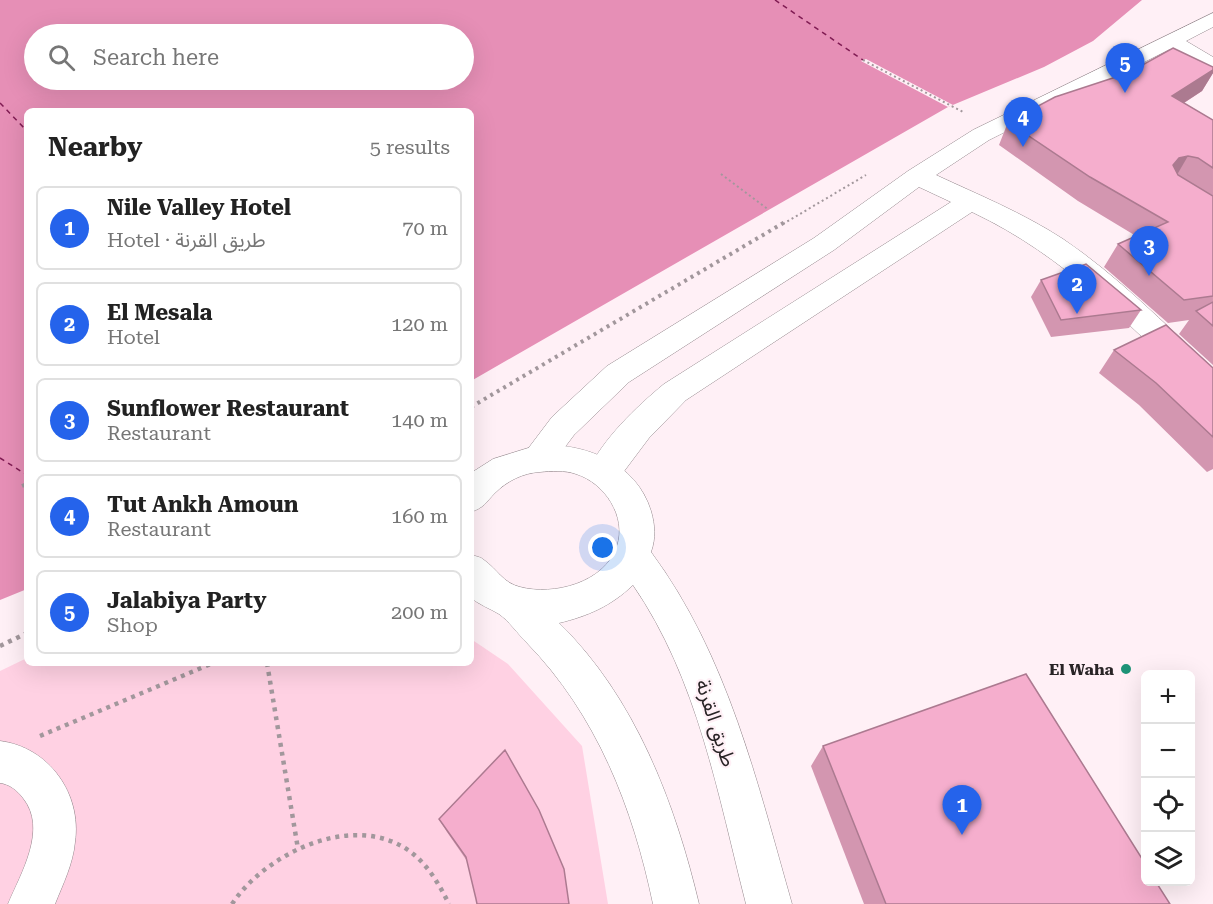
<!DOCTYPE html>
<html lang="en">
<head>
<meta charset="utf-8">
<style>
	:root { --surface:#fff; --page:#f2f2f2; --text:#222; --muted:#767676; --line:#e0e0e0; --accent:#2563eb }
	body { margin:0; font-family:"Roboto Serif","Noto Sans Arabic",serif; background:var(--page); color:var(--text) }
	.controls { position:absolute; right:18px; bottom:18px; display:grid; overflow:hidden; border-radius:9px; box-shadow:0 6px 24px #0002 }
	.controls button { width:54px; height:54px; display:grid; place-items:center; padding:0; border:0; border-bottom:2px solid var(--line); background:var(--surface); color:var(--text); font:30px sans-serif }
	.you { position:absolute; left:603px; top:548px; width:21px; height:21px; margin:-15px; border:4px solid #fff; border-radius:50%; background:#1a73e8; box-shadow:0 0 0 9px #1a73e833 }
	.badge { display:grid; place-items:center; width:39px; height:39px; border-radius:50%; background:var(--accent); color:#fff; font-size:20px; font-weight:700 }
	.pin { position:absolute; translate:-50% -50px; filter:drop-shadow(0 2px 3px #0008) }
	.pin::after { content:''; position:absolute; top:32px; width:21px; height:18px; background:inherit; clip-path:polygon(0 0,100% 0,50% 100%) }
	.list { margin:0; padding:0; list-style:none }
	h2 { display:flex; justify-content:space-between; align-items:center; height:78px; margin:0; padding:0 24px; font-size:26px }
	h2 small { font-size:20px; font-weight:400; color:var(--muted) }
	.list li { display:grid; grid-template-columns:39px 1fr auto; gap:18px; align-items:center; box-sizing:border-box; height:84px; margin:0 12px 12px; padding:0 12px; border:2px solid var(--line); border-radius:9px }
	.list b { display:block; font-size:22px; white-space:nowrap }
	.list p { margin:0; font-size:20px; white-space:nowrap; color:var(--muted) }
	.list em { font-size:20px; font-style:normal; color:var(--muted) }
	.icon { flex:none; width:33px; height:33px; fill:none; stroke:currentColor; stroke-width:2; stroke-linecap:round; stroke-linejoin:round }
	.map { position:relative; flex:none; width:1213px; height:904px; overflow:hidden }
	.search { position:absolute; background:var(--surface); box-shadow:0 6px 24px #0002; left:24px; top:24px; width:450px; height:66px; display:flex; align-items:center; gap:15px; box-sizing:border-box; padding:0 21px; border-radius:33px; color:var(--muted); font-size:22px }
	.panel { position:absolute; background:var(--surface); box-shadow:0 6px 24px #0002; left:24px; top:108px; width:450px; height:558px; border-radius:9px }
	.map>svg:first-child { display:block }
	.green { fill:#ffd1e3 }
	.water { fill:#e68fb6; fill-rule:evenodd }
	.pier { fill:#fff0f6 }
	.lines { fill:none; stroke-linecap:round; stroke-linejoin:round }
	.ferry { stroke:#801c53; stroke-width:1.5; stroke-dasharray:5 4.5; stroke-linecap:butt }
	.minor-casing { stroke:#94888d; stroke-width:1 }
	.tertiary-casing { stroke:#94888d; stroke-width:1 }
	.path-far2 { stroke:#a2979c; stroke-width:2; stroke-dasharray:2 3; stroke-linecap:butt }
	.path-far1 { stroke:#a2979c; stroke-width:4; stroke-dasharray:3 4.5; stroke-linecap:butt }
	.path { stroke:#a2979c; stroke-width:4.5; stroke-dasharray:4 5; stroke-linecap:butt }
	.minor { fill:#fff; fill-rule:evenodd }
	.tertiary { fill:#fff; fill-rule:evenodd }
	.wall { fill:#d396b0 }
	.shaded-wall { fill:#ac7a90 }
	.building { fill:#f5aecd; stroke:#ac7a90; stroke-width:1.5 }
	.poi-dot { fill:#1e9377; stroke:#fff0f6; stroke-width:2 }
	.labels { text-anchor:middle; stroke-width:4.5; stroke-linejoin:round; paint-order:stroke }
	.poi-label { font-size:16px; font-weight:bold; fill:#292426; stroke:#fff0f6; text-anchor:end }
	.near-street-label { font-size:20px; fill:#292426; stroke:#fff0f6 }
</style>
</head>
<body>
<div class="map">
<svg width="1213" height="904" viewBox="0 0 1213 904">
	<rect width="100%" height="100%" fill="#fff0f6"/>
	<!-- green -->
	<polygon class="green" points="471,639 508,664 582,746 608,904 0,904 0,671 27,658 27,663 471,663"/>
	<!-- water -->
	<path class="water" d="M0,0H1142L1093,41L1044,67L948,107L471,381V111H27V589L0,600ZM34,34H464V80H34Z"/>
	<!-- pier -->
	<polygon class="pier" points="866,59 953,105 948,107 861,61"/>
	<g class="lines">
		<!-- ferry -->
		<g class="ferry">
			<polyline points="775,0 863,60"/>
			<polyline points="0,103 27,131"/>
			<polyline points="0,458 27,475"/>
		</g>
		<!-- minor casing -->
		<g class="minor-casing">
			<g id="minor">
				<path d="M1213,13V27L1186,41L1213,57V73L1205,71L1170,49L989,140L936,175C979,195 1023,213 1063,239C1118,276 1164,324 1213,368V398L1202,394C1127,324 1067,257 972,212L686,400L649,438L616,482L604,486L592,482L587,472C604,438 635,408 664,384L951,202L919,187L834,250L629,382L574,435L550,467L538,471L526,467L521,458L552,417L607,366L814,238L908,171L973,130Z"/>
				<path d="M0,741C49,747 82,794 75,842C73,864 63,884 55,904H8C21,873 48,829 23,798C17,790 9,784 0,783Z"/>
			</g>
		</g>
		<!-- tertiary casing -->
		<g class="tertiary-casing">
			<path id="tertiary" d="M538,445C585,443 636,462 651,511C655,525 656,538 651,552C728,656 757,782 792,904H746C718,795 698,679 633,585C611,606 588,616 559,623C635,697 675,803 699,904H653C633,808 597,715 527,643C518,634 509,621 499,614C489,608 480,605 471,598V555C475,556 481,557 484,560C497,569 503,583 520,587C553,596 605,583 617,546C627,517 605,483 576,474C565,470 551,471 540,472C523,473 507,481 495,493C485,503 485,507 471,512V473L493,459Z"/>
		</g>
		<!-- path-far2 -->
		<g class="path-far2">
			<polyline points="863,60 965,113"/>
			<polyline points="721,174 769,210"/>
			<polyline points="783,224 866,175"/>
		</g>
		<!-- path-far1 -->
		<g class="path-far1">
			<polyline points="471,407 785,222"/>
			<polyline points="22,486 27,484"/>
		</g>
		<!-- path -->
		<g class="path">
			<polyline points="0,646 27,633"/>
			<polyline points="267,663 298,849"/>
			<polyline points="40,736 213,663"/>
			<path d="M232,904C266,853 352,812 408,850C427,863 439,884 449,904"/>
		</g>
		<!-- minor -->
		<use href="#minor" class="minor"/>
		<!-- tertiary -->
		<use href="#tertiary" class="tertiary"/>
	</g>
	<!-- wall -->
	<g class="wall">
		<polygon points="1213,67 1213,73 1202,91 1184,103 1213,120 1213,365 1179,334 1189,320 1168,323 1104,267 1118,244 1136,236 1078,201 999,145 1008,122"/>
		<polygon points="1041,280 1141,310 1129,328 1051,337 1031,297"/>
		<polygon points="1114,350 1213,368 1213,469 1207,472 1139,405 1099,373"/>
		<polygon points="823,746 1170,904 864,904 811,766"/>
		<polygon points="505,750 467,861 447,832 439,819"/>
	</g>
	<!-- shaded-wall -->
	<g class="shaded-wall">
		<polygon points="1213,70 1213,73 1202,91 1159,119 1172,96"/>
		<polygon points="1188,156 1174,180 1173,165 1179,158"/>
	</g>
	<!-- building -->
	<g class="building">
		<polygon points="1173,48 1213,67 1213,70 1172,96 1213,120 1213,168 1198,158 1188,156 1179,158 1173,165 1178,175 1213,196 1213,296 1184,300 1118,244 1168,222 1090,177 1008,122 1055,97 1128,73"/>
		<polygon points="1086,264 1141,310 1061,320 1041,280"/>
		<polygon points="1213,302 1213,326 1196,311"/>
		<polygon points="1166,325 1213,368 1213,437 1156,383 1114,350"/>
		<polygon points="1026,674 1146,865 1146,882 1156,882 1170,904 886,904 823,746"/>
		<polygon points="505,750 539,810 564,869 569,904 477,904 476,899 466,857 439,819"/>
	</g>
	<!-- markers -->
	<circle class="poi-dot" cx="1126" cy="669" r="6"/>
	<g class="labels">
		<!-- poi labels -->
		<g class="poi-label">
			<text x="1114" y="675">El Waha</text>
		</g>
		<!-- near-street labels -->
		<g class="near-street-label">
			<text transform="translate(716 723) rotate(72)" y="7">طريق القرنة</text>
		</g>
	</g>
</svg>
<div class="controls">
<button>+</button>
<button>−</button>
<button><svg class="icon" aria-label="locate" viewBox="0 0 24 24"><circle cx="12" cy="12" r="6"/><path d="M12 2v4M12 18v4M2 12h4M18 12h4"/></svg></button>
<button><svg class="icon" aria-label="layers" viewBox="0 0 24 24"><path d="M12 4l9 5-9 5-9-5zM3 14l9 5 9-5"/></svg></button>
</div>
<div class="you"></div>
<div class="pin badge" style="left:962px;top:835px">1</div>
<div class="pin badge" style="left:1077px;top:314px">2</div>
<div class="pin badge" style="left:1149px;top:276px">3</div>
<div class="pin badge" style="left:1023px;top:147px">4</div>
<div class="pin badge" style="left:1125px;top:93px">5</div>
<div class="search"><svg class="icon" aria-label="search" viewBox="0 0 24 24"><circle cx="10" cy="10" r="6"/><path d="M15 15l6 6"/></svg>Search here</div>
<section class="panel">
<h2>Nearby<small>5 results</small></h2>
<ul class="list">
<li><span class="badge">1</span><div><b>Nile Valley Hotel</b><p>Hotel · طريق القرنة</p></div><em>70 m</em></li>
<li><span class="badge">2</span><div><b>El Mesala</b><p>Hotel</p></div><em>120 m</em></li>
<li><span class="badge">3</span><div><b>Sunflower Restaurant</b><p>Restaurant</p></div><em>140 m</em></li>
<li><span class="badge">4</span><div><b>Tut Ankh Amoun</b><p>Restaurant</p></div><em>160 m</em></li>
<li><span class="badge">5</span><div><b>Jalabiya Party</b><p>Shop</p></div><em>200 m</em></li>
</ul>
</section>
</div>
</body>
</html>
